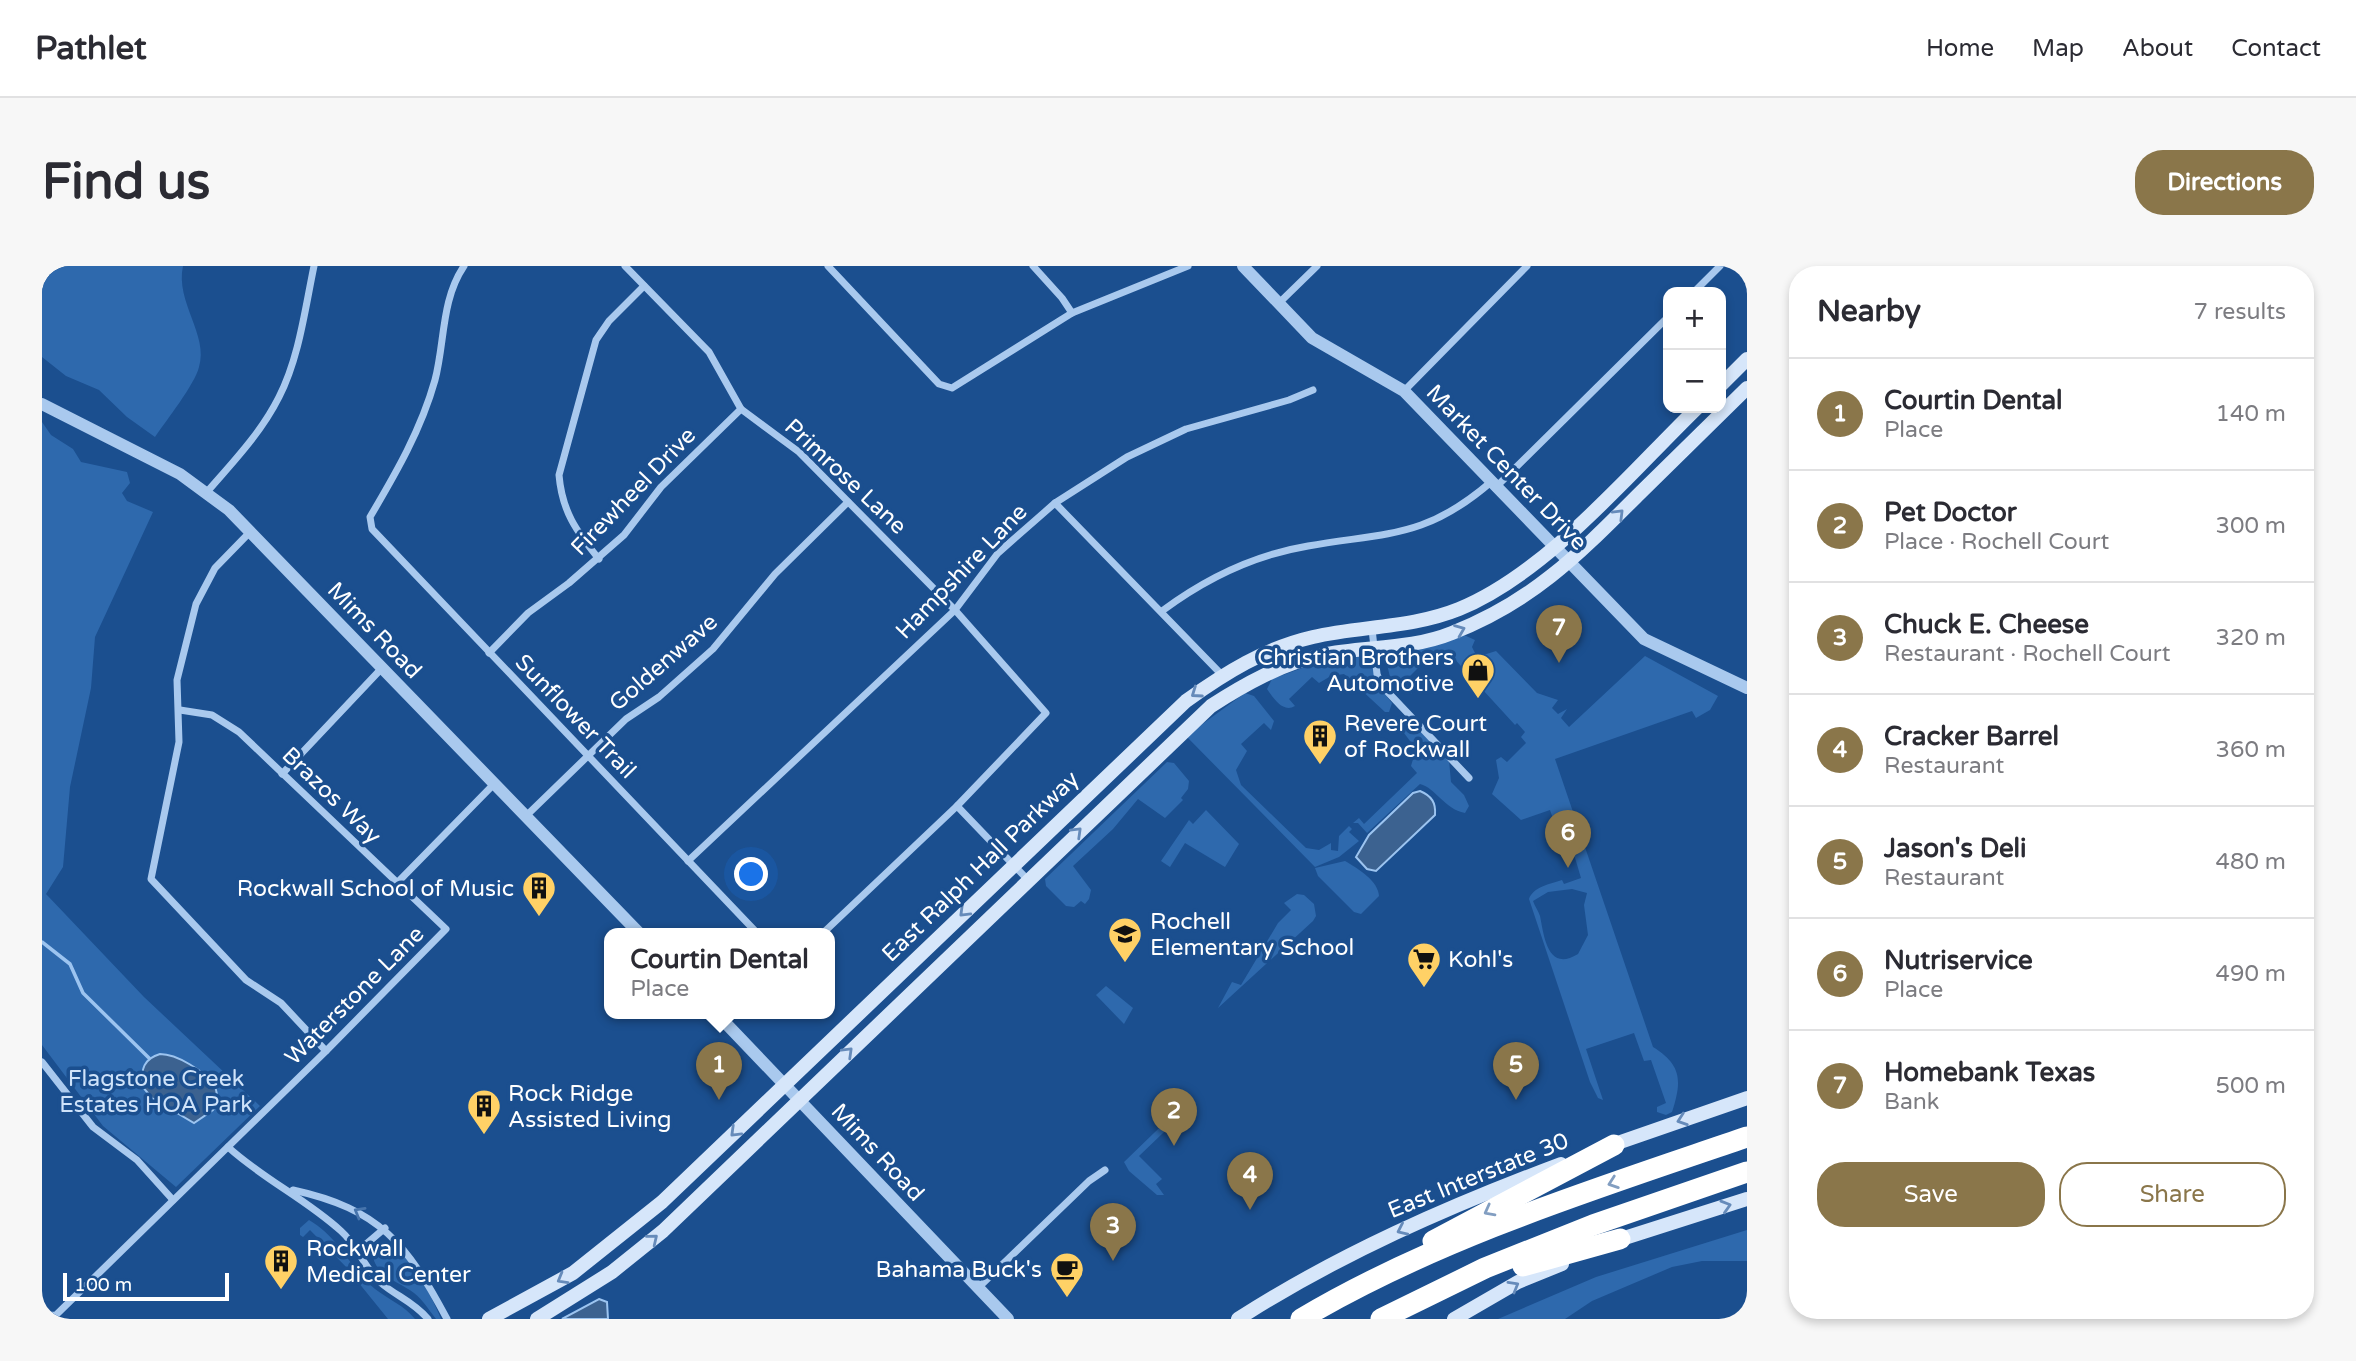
<!DOCTYPE html>
<html lang="en">
<head>
<meta charset="utf-8">
<style>
	:root { --surface:#fff; --page:#f7f7f7; --text:#2b2b33; --muted:#7c7c81; --line:#e1e1e2; --accent:#8a764a }
	body { margin:0; font-family:"Varela Round",sans-serif; background:var(--page); color:var(--text) }
	.controls { position:absolute; right:21px; top:21px; display:grid; overflow:hidden; border-radius:14px; box-shadow:0 4px 10px #0003 }
	.controls button { width:63px; height:63px; display:grid; place-items:center; padding:0; border:0; border-bottom:2px solid var(--line); background:var(--surface); color:var(--text); font:35px sans-serif }
	.scale { position:absolute; left:21px; bottom:18px; width:166px; box-sizing:border-box; padding-left:7px; border:4px solid #fff; border-top:0; font-size:19px; line-height:24px; white-space:nowrap; color:#fff; -webkit-text-stroke:5px #1b4f8f; paint-order:stroke }
	.you { position:absolute; left:710px; top:609px; width:24px; height:24px; margin:-18px; border:5px solid #fff; border-radius:50%; background:#1a73e8; box-shadow:0 0 0 10px #1a73e833 }
	.badge { display:grid; place-items:center; width:46px; height:46px; border-radius:50%; background:var(--accent); color:#fff; font-size:23px; font-weight:700 }
	.pin { position:absolute; translate:-50% -58px; filter:drop-shadow(0 2px 4px #0008) }
	.pin::after { content:''; position:absolute; top:37px; width:24px; height:21px; background:inherit; clip-path:polygon(0 0,100% 0,50% 100%) }
	.popup { position:absolute; left:562px; top:662px; width:231px; height:91px; box-sizing:border-box; display:grid; place-content:center; border-radius:14px; background:var(--surface); filter:drop-shadow(0 2px 5px #0005); font-size:23px; white-space:nowrap; color:var(--muted) }
	.popup b { font-size:26px; color:var(--text) }
	.popup::after { content:''; position:absolute; left:50%; top:100%; margin-left:-14px; border:14px solid transparent; border-top-color:var(--surface) }
	.list { margin:0; padding:0; list-style:none }
	h2 { display:flex; justify-content:space-between; align-items:center; height:91px; margin:0; padding:0 28px; font-size:30px }
	h2 small { font-size:23px; font-weight:400; color:var(--muted) }
	.list li { display:grid; grid-template-columns:46px 1fr auto; gap:21px; align-items:center; box-sizing:border-box; height:112px; padding:0 28px; border-top:2px solid var(--line) }
	.list b { display:block; font-size:26px; white-space:nowrap }
	.list p { margin:0; font-size:23px; white-space:nowrap; color:var(--muted) }
	.list em { font-size:23px; font-style:normal; color:var(--muted) }
	.actions { display:flex; gap:14px; padding:21px 28px }
	.actions a { flex:1; padding:16px 0; border:2px solid var(--accent); border-radius:28px; text-align:center; font-size:24px; color:var(--accent) }
	.actions .main { background:var(--accent); color:#fff }
	.map { position:relative; flex:none; width:1705px; height:1053px; overflow:hidden; border-radius:28px }
	header { display:flex; align-items:center; gap:42px; box-sizing:border-box; height:98px; padding:0 35px; background:var(--surface); border-bottom:2px solid var(--line) }
	header strong { font-size:33px }
	nav { display:flex; gap:38px; margin-inline-start:auto; font-size:24px }
	.intro { display:flex; align-items:center; justify-content:space-between; box-sizing:border-box; height:168px; padding:0 42px }
	h1 { margin:0; font-size:49px }
	.button { padding:18px 32px; border-radius:28px; background:var(--accent); color:#fff; font-size:24px; font-weight:700 }
	main { display:flex; gap:42px; padding:0 42px }
	aside { flex:1; background:var(--surface); border-radius:28px; box-shadow:0 4px 10px #0003 }
	.map>svg:first-child { display:block }
	.green { fill:#2e69ad; fill-rule:evenodd }
	.water { fill:#3c6290; stroke:#9cc4f0; stroke-width:2 }
	.lines { fill:none; stroke-linecap:round; stroke-linejoin:round }
	.stream { stroke:#9cc4f0; stroke-width:3.5 }
	.minor { stroke:#a9c9ee; stroke-width:7 }
	.tertiary { stroke:#a9c9ee; stroke-width:12 }
	.secondary { stroke:#d6e6fa; stroke-width:14 }
	.motorway { stroke:#fff; stroke-width:21 }
	.oneway { stroke:#668bba }
	.oneway2 { stroke:#829ec1 }
	.oneway3 { stroke:#4674ac }
	.labels { text-anchor:middle; stroke-width:7; stroke-linejoin:round; paint-order:stroke }
	.street-label { font-size:23px; fill:#fff; stroke:#1b4f8f }
	.poi-label { font-size:23px; fill:#fff; stroke:#1b4f8f; text-anchor:start }
	.park-label { font-size:23px; fill:#cfe3fa; stroke:#1b4f8f }
</style>
</head>
<body>
<header>
<strong>Pathlet</strong>
<nav><a>Home</a><a>Map</a><a>About</a><a>Contact</a></nav>
</header>
<div class="intro"><h1>Find us</h1><a class="button">Directions</a></div>
<main>
<div class="map">
<svg width="1705" height="1053" viewBox="0 0 1705 1053">
	<rect width="100%" height="100%" fill="#1b4f8f"/>
	<!-- green -->
	<g class="green">
		<path d="M0,0H141C133,36 167,69 157,101C153,118 124,155 113,171L85,151L57,124L24,110L0,91Z"/>
		<polygon points="0,156 9,169 31,183 39,196 85,206 88,217 80,227 85,235 111,246 53,371 49,422 28,521 21,601 4,628 102,731 218,840 134,921 61,860 0,779"/>
		<path d="M1422,369L1433,374L1430,381L1435,391L1454,385L1495,427L1516,434L1510,442L1516,448L1525,443L1519,452L1527,461L1603,390L1676,430L1668,444L1654,452L1650,445L1513,493L1611,781C1640,799 1640,815 1630,846L1624,849L1615,846V841L1624,837L1609,794L1602,795L1592,767L1544,783L1561,834L1556,832L1548,816L1487,633C1491,621 1508,618 1520,614L1522,618L1539,612L1531,585L1523,587L1508,544L1479,554L1450,528L1457,512L1454,494L1459,491L1465,496L1484,477L1479,471L1483,466L1475,457L1473,459L1408,388L1402,393L1391,387L1363,415L1371,426L1369,428L1362,427L1348,411L1344,394L1351,387ZM1530,623L1545,627L1542,639L1546,669L1536,688C1505,707 1502,669 1498,650C1496,644 1493,641 1491,635L1506,626Z"/>
		<path d="M1322,390L1329,395L1337,421L1350,437L1347,446H1343L1302,408L1289,410L1277,417L1270,411L1247,433L1253,440C1241,447 1232,433 1225,423L1230,413L1274,397Z"/>
		<polygon points="1203,427 1212,430 1232,455 1229,464 1222,457 1199,478 1205,485 1194,504 1199,519 1264,582 1277,584 1289,577 1289,584 1296,585 1297,570 1307,560 1310,563 1307,566 1317,575 1297,591 1273,601 1144,470"/>
		<path d="M1358,453L1368,455L1407,494L1409,516L1422,529L1427,540L1423,547C1402,543 1394,522 1378,518L1325,567L1316,557H1311L1317,552L1322,558L1375,507L1369,500L1374,483L1356,459Z"/>
		<polygon points="1125,496 1132,497 1147,515 1146,523 1139,532 1141,534 1123,552 1096,533 1071,563 1031,600 1049,624 1047,633 1043,638 1039,635 1032,641 1024,640 1004,620 1003,613"/>
		<polygon points="1164,544 1197,578 1183,601 1143,577 1128,601 1119,595 1147,554 1151,558"/>
		<path d="M1303,595C1317,603 1336,615 1337,630L1319,648L1312,646L1276,610L1273,602Z"/>
		<polygon points="1255,628 1262,629 1272,638 1274,650 1271,655 1176,742 1190,716 1199,719 1236,657 1249,644 1242,637"/>
		<polygon points="1064,720 1091,742 1082,758 1054,729"/>
		<polygon points="1149,836 1153,839 1149,843 1145,839 1141,842 1144,845 1097,890 1120,913 1114,918 1122,929 1115,929 1087,905 1082,896 1143,837"/>
		<path d="M267,954C299,973 308,1003 333,1023C347,1034 362,1039 373,1053H346L312,1011L304,1016L300,1010L307,1004L268,964L261,971L258,969V962Z"/>
		<polygon points="1705,964 1705,995 1660,995 1630,1001 1550,1035 1523,1053 1456,1053 1554,1011"/>
		<path d="M341,976C364,978 391,1033 399,1053H394C387,1044 381,1034 372,1027C358,1016 330,1009 331,986Z"/>
	</g>
	<!-- water -->
	<g class="water">
		<path d="M1378,525C1390,530 1394,537 1393,549L1334,605L1325,603L1314,591L1327,569L1371,527Z"/>
		<path d="M118,788C135,788 162,805 172,819C175,823 175,831 176,836L171,844L152,857L110,832L99,819C100,803 101,793 118,788Z"/>
		<polygon points="557,1033 565,1036 566,1053 520,1053"/>
	</g>
	<g class="lines">
		<!-- stream -->
		<polyline class="stream" points="0,676 28,698 41,727 107,792"/>
		<!-- minor -->
		<g class="minor">
			<path d="M422,0C399,34 403,76 393,114C379,164 354,207 328,251L330,263L716,668"/>
			<polyline points="583,0 667,86 699,143 757,186 913,344 1004,447 915,540 780,668"/>
			<polyline points="786,0 897,118 910,122 1030,47 1146,0"/>
			<polyline points="991,0 1020,32 1030,47"/>
			<polyline points="1652,26 1678,0"/>
			<polyline points="1236,38 1275,0"/>
			<polyline points="1362,125 1485,0"/>
			<polyline points="1453,222 1626,51"/>
			<path d="M165,226C191,196 219,167 237,131C257,92 263,43 272,0"/>
			<polyline points="1013,237 1180,409"/>
			<polyline points="209,265 173,302 154,338 135,414 137,476 109,613 204,714 239,737 284,785"/>
			<path d="M557,293C534,265 520,245 517,209L554,74L567,55L602,20"/>
			<path d="M1120,345C1163,313 1212,289 1266,280C1345,266 1383,273 1449,216"/>
			<polyline points="1330,363 1335,408 1340,420 1427,512"/>
			<polyline points="447,387 486,347 527,317 582,269 619,221 699,143"/>
			<polyline points="240,508 340,402"/>
			<polyline points="915,540 986,614"/>
			<polyline points="484,550 584,453 617,431 671,383 733,308 806,236"/>
			<polyline points="646,595 913,344 956,287 1013,237 1085,191 1144,163 1247,134 1271,124"/>
			<polyline points="354,618 452,518"/>
			<polyline points="0,796 51,861 95,894 131,934"/>
			<path d="M186,881C221,913 264,933 299,965C316,980 322,1002 339,1017C354,1030 372,1036 386,1053"/>
			<path d="M251,924C338,943 365,978 405,1053"/>
			<polyline points="316,985 343,962"/>
			<polyline points="936,1022 1047,915 1063,904"/>
			<polyline points="0,1050 14,1049 284,785 404,663 197,466 170,449 138,444"/>
		</g>
		<!-- tertiary -->
		<g class="tertiary">
			<polyline points="1201,0 1270,72 1362,125 1602,373 1705,422"/>
			<polyline points="0,138 138,208 187,244 598,668"/>
			<polyline points="675,748 966,1053"/>
		</g>
		<!-- secondary -->
		<g class="secondary">
			<polyline points="1679,119 1705,93"/>
			<polyline points="1564,881 1705,832"/>
			<polyline points="1570,976 1705,933"/>
			<path d="M447,1053L531,1007L620,936L1144,435C1183,407 1223,382 1271,371C1319,360 1370,362 1417,343C1505,307 1587,208 1655,142"/>
			<path d="M495,1053L570,1006L621,965L1169,440C1203,418 1239,398 1279,389C1323,380 1368,384 1410,367C1490,336 1536,289 1595,230C1632,194 1668,158 1705,122"/>
			<path d="M1196,1053C1297,988 1407,940 1519,898"/>
			<polyline points="1412,1053 1476,1016 1520,998"/>
		</g>
		<!-- motorway -->
		<g class="motorway">
			<polyline points="1391,975 1572,879"/>
			<polyline points="1481,1000 1578,973"/>
			<path d="M1259,1053C1395,972 1556,922 1705,871"/>
			<polyline points="1339,1053 1443,1002 1551,959 1705,906"/>
		</g>
	</g>
	<!-- one-way arrows -->
	<defs><path id="oneway-chevron" d="M-2-3.5L2.5 0L-2 3.5" fill="none" stroke-width="1.6" stroke-linecap="round" stroke-linejoin="round" transform="scale(1.75)"/></defs>
	<g class="oneway">
		<use href="#oneway-chevron" transform="translate(1577 248) rotate(-45)"/>
		<use href="#oneway-chevron" transform="translate(1418 364) rotate(-22)"/>
		<use href="#oneway-chevron" transform="translate(1154 427) rotate(145)"/>
		<use href="#oneway-chevron" transform="translate(1035 566) rotate(-44)"/>
		<use href="#oneway-chevron" transform="translate(922 646) rotate(136)"/>
		<use href="#oneway-chevron" transform="translate(806 786) rotate(-44)"/>
		<use href="#oneway-chevron" transform="translate(1640 854) rotate(161)"/>
		<use href="#oneway-chevron" transform="translate(693 866) rotate(136)"/>
		<use href="#oneway-chevron" transform="translate(1684 940) rotate(-17)"/>
		<use href="#oneway-chevron" transform="translate(1360 964) rotate(155)"/>
		<use href="#oneway-chevron" transform="translate(611 973) rotate(-39)"/>
		<use href="#oneway-chevron" transform="translate(520 1013) rotate(150)"/>
		<use href="#oneway-chevron" transform="translate(1472 1020) rotate(-30)"/>
	</g>
	<g class="oneway2">
		<use href="#oneway-chevron" transform="translate(1571 917) rotate(161)"/>
		<use href="#oneway-chevron" transform="translate(1447 945) rotate(152)"/>
	</g>
	<use class="oneway3" href="#oneway-chevron" transform="translate(317 946) rotate(-150)"/>
	<!-- icons -->
	<defs>
		<g id="shop-pin" transform="scale(1.75)"><path d="M0 17L-7.5 6A9.5 9.5 0 1 1 7.5 6Z" fill="#ffd166" stroke="#1b4f8f"/><path d="M-5-2.5h2.3a2.7 3.5 0 0 1 5.4 0H5L5.5 6h-11ZM-1.5-2.5h3a1.5 2.3 0 0 0-3 0Z" fill="#111"/></g>
		<g id="building-pin" transform="scale(1.75)"><path d="M0 17L-7.5 6A9.5 9.5 0 1 1 7.5 6Z" fill="#ffd166" stroke="#1b4f8f"/><path d="M-4-6H4V6H1V3H-1V6H-4ZM-2.5-4.3h1.7v1.8h-1.7ZM.8-4.3h1.7v1.8H.8ZM-2.5-1h1.7V.8h-1.7ZM.8-1h1.7V.8H.8Z" fill="#111"/></g>
		<g id="school-pin" transform="scale(1.75)"><path d="M0 17L-7.5 6A9.5 9.5 0 1 1 7.5 6Z" fill="#ffd166" stroke="#1b4f8f"/><path d="M0-5L7-2L0 1L-7-2ZM-4 1L0 2.5L4 1V4Q0 6-4 4Z" fill="#111"/></g>
		<g id="supermarket-pin" transform="scale(1.75)"><path d="M0 17L-7.5 6A9.5 9.5 0 1 1 7.5 6Z" fill="#ffd166" stroke="#1b4f8f"/><path d="M-6-5.5h2.5l.6 2H6L4.5 2H-2.5L-4.4-4H-6ZM-1.5 3.2a1.3 1.3 0 1 0 .1 0ZM3 3.2a1.3 1.3 0 1 0 .1 0Z" fill="#111"/></g>
		<g id="cafe-pin" transform="scale(1.75)"><path d="M0 17L-7.5 6A9.5 9.5 0 1 1 7.5 6Z" fill="#ffd166" stroke="#1b4f8f"/><path d="M-5.5-4.5H6V0H3Q3 3.5 0 3.5H-2.5Q-5.5 3.5-5.5 0ZM3-3.2v2h1.7v-2ZM-6 4.5H4V6H-6Z" fill="#111"/></g>
	</defs>
	<g fill-rule="evenodd">
		<use href="#shop-pin" x="1436" y="404"/>
		<use href="#building-pin" x="1278" y="470"/>
		<use href="#building-pin" x="497" y="622"/>
		<use href="#school-pin" x="1083" y="668"/>
		<use href="#supermarket-pin" x="1382" y="693"/>
		<use href="#building-pin" x="442" y="840"/>
		<use href="#building-pin" x="239" y="995"/>
		<use href="#cafe-pin" x="1025" y="1003"/>
	</g>
	<g class="labels">
		<!-- street labels -->
		<g class="street-label">
			<text transform="translate(1465 201) rotate(46)" y="8">Market Center Drive</text>
			<text transform="translate(804 210) rotate(43)" y="8">Primrose Lane</text>
			<text transform="translate(591 225) rotate(-46)" y="8">Firewheel Drive</text>
			<text transform="translate(919 305) rotate(-46)" y="8">Hampshire Lane</text>
			<text transform="translate(333 364) rotate(46)" y="8">Mims Road</text>
			<text transform="translate(621 396) rotate(-41)" y="8">Goldenwave</text>
			<text transform="translate(534 450) rotate(46)" y="8">Sunflower Trail</text>
			<text transform="translate(290 529) rotate(44)" y="8">Brazos Way</text>
			<text transform="translate(938 600) rotate(-44)" y="8">East Ralph Hall Parkway</text>
			<text transform="translate(312 729) rotate(-45)" y="8">Waterstone Lane</text>
			<text transform="translate(836 886) rotate(47)" y="8">Mims Road</text>
			<text transform="translate(1436 909) rotate(-22)" y="8">East Interstate 30</text>
		</g>
		<!-- poi labels -->
		<g class="poi-label">
			<text x="1412" y="399" text-anchor="end">Christian Brothers<tspan x="1412" dy="26">Automotive</tspan></text>
			<text x="1302" y="465">Revere Court<tspan x="1302" dy="26">of Rockwall</tspan></text>
			<text x="472" y="630" text-anchor="end">Rockwall School of Music</text>
			<text x="1108" y="663">Rochell<tspan x="1108" dy="26">Elementary School</tspan></text>
			<text x="1406" y="701">Kohl's</text>
			<text x="466" y="835">Rock Ridge<tspan x="466" dy="26">Assisted Living</tspan></text>
			<text x="264" y="990">Rockwall<tspan x="264" dy="26">Medical Center</tspan></text>
			<text x="1000" y="1011" text-anchor="end">Bahama Buck's</text>
		</g>
		<!-- park labels -->
		<g class="park-label">
			<text x="114" y="820">Flagstone Creek<tspan x="114" dy="26">Estates HOA Park</tspan></text>
		</g>
	</g>
</svg>
<div class="controls">
<button>+</button>
<button>−</button>
</div>
<div class="scale">100 m</div>
<div class="you"></div>
<div class="pin badge" style="left:677px;top:834px">1</div>
<div class="popup"><b>Courtin Dental</b>Place</div>
<div class="pin badge" style="left:1132px;top:880px">2</div>
<div class="pin badge" style="left:1071px;top:995px">3</div>
<div class="pin badge" style="left:1208px;top:944px">4</div>
<div class="pin badge" style="left:1474px;top:834px">5</div>
<div class="pin badge" style="left:1526px;top:602px">6</div>
<div class="pin badge" style="left:1517px;top:397px">7</div>
</div>
<aside>
<h2>Nearby<small>7 results</small></h2>
<ul class="list">
<li><span class="badge">1</span><div><b>Courtin Dental</b><p>Place</p></div><em>140 m</em></li>
<li><span class="badge">2</span><div><b>Pet Doctor</b><p>Place · Rochell Court</p></div><em>300 m</em></li>
<li><span class="badge">3</span><div><b>Chuck E. Cheese</b><p>Restaurant · Rochell Court</p></div><em>320 m</em></li>
<li><span class="badge">4</span><div><b>Cracker Barrel</b><p>Restaurant</p></div><em>360 m</em></li>
<li><span class="badge">5</span><div><b>Jason's Deli</b><p>Restaurant</p></div><em>480 m</em></li>
<li><span class="badge">6</span><div><b>Nutriservice</b><p>Place</p></div><em>490 m</em></li>
<li><span class="badge">7</span><div><b>Homebank Texas</b><p>Bank</p></div><em>500 m</em></li>
</ul>
<div class="actions"><a class="main">Save</a><a>Share</a></div>
</aside>
</main>
</body>
</html>
